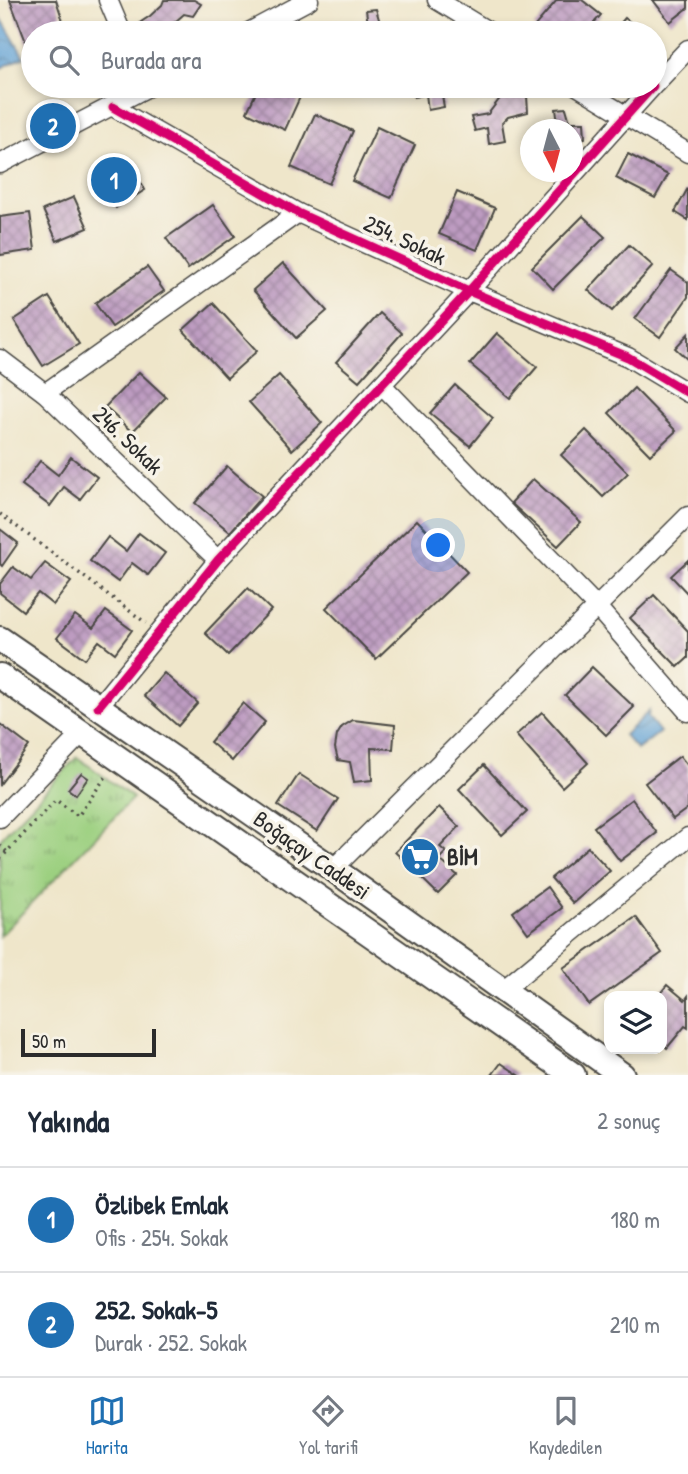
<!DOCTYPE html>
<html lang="tr">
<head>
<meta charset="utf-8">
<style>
	:root { --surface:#fff; --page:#f2f2f3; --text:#1f2937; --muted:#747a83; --line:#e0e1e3; --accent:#1f6fb2 }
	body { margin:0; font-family:"Patrick Hand",sans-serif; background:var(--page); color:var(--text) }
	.controls { position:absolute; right:21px; bottom:21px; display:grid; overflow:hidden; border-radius:14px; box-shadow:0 4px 10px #0003 }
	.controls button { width:63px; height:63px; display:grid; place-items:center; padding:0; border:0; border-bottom:2px solid var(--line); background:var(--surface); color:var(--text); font:35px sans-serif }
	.compass { position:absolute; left:520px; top:119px; width:63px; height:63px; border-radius:50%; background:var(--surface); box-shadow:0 4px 10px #0003; rotate:174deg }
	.scale { position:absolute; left:21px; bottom:18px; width:135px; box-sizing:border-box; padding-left:7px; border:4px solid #2b2b2b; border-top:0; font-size:19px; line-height:24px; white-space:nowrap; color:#2b2b2b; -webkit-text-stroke:5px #f7f3e8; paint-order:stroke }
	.you { position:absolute; left:439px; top:546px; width:24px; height:24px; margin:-18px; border:5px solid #fff; border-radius:50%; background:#1a73e8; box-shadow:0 0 0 10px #1a73e833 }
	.badge { display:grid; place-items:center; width:46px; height:46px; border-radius:50%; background:var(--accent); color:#fff; font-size:23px; font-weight:700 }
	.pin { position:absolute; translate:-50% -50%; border:4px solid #fff; box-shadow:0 2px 7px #0006 }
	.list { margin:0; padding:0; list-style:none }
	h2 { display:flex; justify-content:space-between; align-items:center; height:91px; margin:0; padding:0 28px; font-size:30px }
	h2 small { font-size:23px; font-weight:400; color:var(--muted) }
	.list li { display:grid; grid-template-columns:46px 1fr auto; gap:21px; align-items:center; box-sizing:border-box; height:105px; padding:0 28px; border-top:2px solid var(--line) }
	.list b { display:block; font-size:26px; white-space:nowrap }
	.list p { margin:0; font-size:23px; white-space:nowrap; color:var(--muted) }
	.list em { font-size:23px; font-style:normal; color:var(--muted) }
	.icon { flex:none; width:38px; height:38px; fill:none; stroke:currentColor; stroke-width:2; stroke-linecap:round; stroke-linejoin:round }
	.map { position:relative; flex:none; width:688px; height:1075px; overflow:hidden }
	.search { position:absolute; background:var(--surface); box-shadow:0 4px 10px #0003; left:21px; right:21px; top:21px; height:77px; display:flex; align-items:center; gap:18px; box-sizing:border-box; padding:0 24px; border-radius:38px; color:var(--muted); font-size:26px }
	.sheet { height:301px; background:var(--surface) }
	nav { display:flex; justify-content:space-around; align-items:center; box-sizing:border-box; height:98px; border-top:2px solid var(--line); background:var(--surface); font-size:19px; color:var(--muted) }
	nav a { display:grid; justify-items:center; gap:4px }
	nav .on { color:var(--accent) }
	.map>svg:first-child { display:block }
	.grass { fill:url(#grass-tufts); stroke:#647e56; stroke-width:2 }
	.water { fill:url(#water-waves); stroke:#476780; stroke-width:2 }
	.building { fill:url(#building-cross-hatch) }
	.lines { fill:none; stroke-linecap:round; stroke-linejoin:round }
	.street-casing { stroke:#484743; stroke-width:21 }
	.secondary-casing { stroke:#484743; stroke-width:28 }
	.path { stroke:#484743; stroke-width:3.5; stroke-dasharray:2 5; stroke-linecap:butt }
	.street { stroke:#fff; stroke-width:18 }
	.secondary { stroke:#fff; stroke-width:24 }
	.cycleway-casing { stroke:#f7f3e8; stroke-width:13 }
	.cycleway { stroke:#d6006c; stroke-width:9 }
	.labels { text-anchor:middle; stroke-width:7; stroke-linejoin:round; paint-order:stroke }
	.street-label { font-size:23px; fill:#2b2b2b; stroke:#f7f3e8 }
	.poi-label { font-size:23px; font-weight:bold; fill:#2b2b2b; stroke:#f7f3e8; text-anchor:start }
</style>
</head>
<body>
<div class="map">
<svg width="688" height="1075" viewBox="0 0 688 1075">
	<defs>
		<pattern id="grass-tufts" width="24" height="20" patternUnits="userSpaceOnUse" patternTransform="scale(1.75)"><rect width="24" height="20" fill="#9cd080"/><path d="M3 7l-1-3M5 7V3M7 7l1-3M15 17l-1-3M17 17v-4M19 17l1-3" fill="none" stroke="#7fa969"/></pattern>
		<pattern id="water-waves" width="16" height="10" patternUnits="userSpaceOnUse" patternTransform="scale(1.75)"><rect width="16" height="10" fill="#63a3d6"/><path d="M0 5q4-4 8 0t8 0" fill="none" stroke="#5285ae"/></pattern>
		<pattern id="building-cross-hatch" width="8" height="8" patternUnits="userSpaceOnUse" patternTransform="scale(1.75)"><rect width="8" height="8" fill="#bd9bc1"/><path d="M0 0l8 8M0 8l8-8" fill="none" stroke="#9a7f9d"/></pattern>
	</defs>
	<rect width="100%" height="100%" fill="#f7f3e8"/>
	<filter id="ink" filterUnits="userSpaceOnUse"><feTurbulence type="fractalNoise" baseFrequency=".0143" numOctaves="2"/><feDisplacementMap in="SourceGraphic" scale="14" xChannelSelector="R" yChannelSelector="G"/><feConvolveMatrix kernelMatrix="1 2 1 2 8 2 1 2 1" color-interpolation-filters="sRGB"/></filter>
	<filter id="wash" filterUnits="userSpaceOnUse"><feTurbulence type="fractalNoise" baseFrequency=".00686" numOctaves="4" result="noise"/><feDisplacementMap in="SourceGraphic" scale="28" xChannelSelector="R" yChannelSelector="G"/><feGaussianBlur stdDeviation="1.57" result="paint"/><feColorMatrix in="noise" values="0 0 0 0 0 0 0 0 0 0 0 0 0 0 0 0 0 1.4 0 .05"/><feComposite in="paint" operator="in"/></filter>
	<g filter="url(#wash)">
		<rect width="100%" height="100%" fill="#efe6ca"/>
		<!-- grass -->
		<polygon class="grass" points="77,757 133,798 0,936 0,839"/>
		<!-- water -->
		<g class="water">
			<polygon points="0,16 24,57 1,68 0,66"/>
			<polygon points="649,711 648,717 660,732 637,750 624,735"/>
		</g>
		<g id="blocks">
			<!-- building -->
			<g class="building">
				<polygon points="10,0 56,0 67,33 33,33 33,60"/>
				<polygon points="164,0 194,0 201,4 193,16 184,14 175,22 176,33 149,33 141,22 150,16 162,5"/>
				<polygon points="557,0 582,0 601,15 585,33 542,33 534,27"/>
				<polygon points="653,0 688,0 688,8 670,22"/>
				<polygon points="376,9 380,23 394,23 395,33 361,33 368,24 366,10"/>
				<polygon points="625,18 644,33 612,33"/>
				<polygon points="259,86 305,86 285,130 247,112"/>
				<polygon points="411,86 444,86 441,89 444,107 428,110 426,94 414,97"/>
				<polygon points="499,86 510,86 512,97 527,96 528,112 508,117 502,123 505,141 489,144 487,128 475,131 471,117 488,114 501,97"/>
				<polygon points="566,108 570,122 584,122 585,138 572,141 572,130 553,130 558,123 556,109"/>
				<polygon points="315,114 353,131 329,184 291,167"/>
				<polygon points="377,127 415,145 391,198 352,181"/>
				<polygon points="628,154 668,175 655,198 616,178"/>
				<polygon points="129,163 145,190 116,208 99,181"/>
				<polygon points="688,188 688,220 675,212"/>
				<polygon points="457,192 495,208 477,250 439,234"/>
				<polygon points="74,197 88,228 57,241 43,210"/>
				<polygon points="213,205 235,236 188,269 166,238"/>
				<polygon points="30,213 35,250 0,255 0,217"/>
				<polygon points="583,216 605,237 553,289 532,267"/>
				<polygon points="629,245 653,266 612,311 588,290"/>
				<polygon points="283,263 327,311 296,338 253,290"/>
				<polygon points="147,267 164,291 112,327 95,303"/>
				<polygon points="671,270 688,282 688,297 660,337 635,319"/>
				<polygon points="49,297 79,344 43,366 14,320"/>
				<polygon points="213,303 257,351 227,378 183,330"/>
				<polygon points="380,313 402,333 359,381 336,362"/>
				<polygon points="497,333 537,367 510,398 470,364"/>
				<polygon points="688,334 688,360 675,348"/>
				<polygon points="139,372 166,397 132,432 105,407"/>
				<polygon points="279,375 322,423 292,450 249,402"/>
				<polygon points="455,385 493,418 470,446 430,413"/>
				<polygon points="634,388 676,431 650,455 609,413"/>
				<polygon points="586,430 628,473 603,497 561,455"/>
				<polygon points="71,457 97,477 80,499 64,487 50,506 22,485 40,461 58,475"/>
				<polygon points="227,466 262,496 230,532 195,503"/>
				<polygon points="533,479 581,522 558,546 511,503"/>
				<polygon points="417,520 467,572 376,659 326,608"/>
				<polygon points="0,529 18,543 2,566 0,564"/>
				<polygon points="139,533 165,553 148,575 132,563 118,582 90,561 108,537 126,551"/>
				<polygon points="688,560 688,594 671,576"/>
				<polygon points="45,563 71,582 53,605 38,593 23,611 0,593 0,584 13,567 31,580"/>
				<polygon points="248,588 271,610 228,655 205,633"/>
				<polygon points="654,595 688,631 688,658 678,667 630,618"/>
				<polygon points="106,611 132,630 115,653 99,641 85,659 57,638 75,615 93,628"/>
				<polygon points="592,667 634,707 606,735 565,695"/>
				<polygon points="164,673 198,703 178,726 144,696"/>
				<polygon points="243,703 265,722 232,761 210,742"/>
				<polygon points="542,712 588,763 562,787 516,735"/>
				<polygon points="353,720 395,725 393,749 371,748 372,780 354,782 350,762 338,760 335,748 337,735 342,727"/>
				<polygon points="0,724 29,746 0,784"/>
				<polygon points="680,756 688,766 688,808 673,819 645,783"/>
				<polygon points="484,765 527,812 502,835 459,789"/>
				<polygon points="81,773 88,778 76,795 68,789"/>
				<polygon points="299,774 338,799 317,831 278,806"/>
				<polygon points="632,799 657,833 620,861 594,827"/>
				<polygon points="439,807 459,827 440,847 446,852 439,859 457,875 438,894 395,852"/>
				<polygon points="588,847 610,871 573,903 551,878"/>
				<polygon points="547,887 562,908 528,933 513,912"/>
				<polygon points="636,917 662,953 589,1005 563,968"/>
				<polygon points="667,985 685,1000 688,996 688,1028 685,1026 667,1048 662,1043 662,996 658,996"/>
				<polygon points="501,1063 519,1075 492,1075"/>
			</g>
		</g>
	</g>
	<g filter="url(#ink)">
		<use href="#blocks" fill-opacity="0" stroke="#484743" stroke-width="2"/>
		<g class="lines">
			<!-- street casing -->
			<g class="street-casing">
				<g id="street">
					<polyline points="108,0 122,33"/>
					<polyline points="437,0 491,33"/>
					<polyline points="247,33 309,0"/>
					<polyline points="655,84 688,49"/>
					<polyline points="577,86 688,153"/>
					<polyline points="113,107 298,213 469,291 628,357 688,393"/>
					<polyline points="0,164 150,86"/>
					<polyline points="0,359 45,393 218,560"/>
					<polyline points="382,385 597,607 688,712"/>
					<polyline points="45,393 298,213"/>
					<polyline points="98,707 218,560 469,291 653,86"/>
					<polyline points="0,818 82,733"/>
					<polyline points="333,869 688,516"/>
					<polyline points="503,990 688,837"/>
				</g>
			</g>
			<!-- secondary casing -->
			<g class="secondary-casing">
				<g id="secondary">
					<polyline points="0,639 333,869 622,1075"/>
					<polyline points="0,676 573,1075"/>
				</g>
			</g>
			<!-- path -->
			<g class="path">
				<polyline points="0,514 146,623"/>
				<polyline points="0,845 7,852"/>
				<polyline points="0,859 56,800 78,816 107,775"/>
			</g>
			<!-- street -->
			<use href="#street" class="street"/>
			<!-- secondary -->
			<use href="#secondary" class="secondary"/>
			<!-- cycleway casing -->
			<g class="cycleway-casing">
				<g id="cycleway">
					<polyline points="113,107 298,213 469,291 628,357 688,393"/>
					<polyline points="98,707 218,560 469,291 653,86"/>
				</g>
			</g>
			<!-- cycleway -->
			<use href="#cycleway" class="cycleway"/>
		</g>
	</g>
	<!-- icons -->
	<defs>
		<g id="supermarket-disc" transform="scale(2.0125)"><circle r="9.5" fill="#1f6fb2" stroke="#f7f3e8"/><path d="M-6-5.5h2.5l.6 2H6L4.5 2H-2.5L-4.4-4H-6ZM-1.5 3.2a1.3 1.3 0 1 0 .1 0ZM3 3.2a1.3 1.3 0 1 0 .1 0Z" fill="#fff"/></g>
	</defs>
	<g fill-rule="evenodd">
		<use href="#supermarket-disc" x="420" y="857"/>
	</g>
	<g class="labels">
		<!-- street labels -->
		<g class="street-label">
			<text transform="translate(405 240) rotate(25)" y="8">254. Sokak</text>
			<text transform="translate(128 440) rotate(44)" y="8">246. Sokak</text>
			<text transform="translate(312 855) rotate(35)" y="8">Boğaçay Caddesi</text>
		</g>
		<!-- poi labels -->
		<g class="poi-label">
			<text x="447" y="865">BİM</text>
		</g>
	</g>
</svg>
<div class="controls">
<button><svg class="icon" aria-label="layers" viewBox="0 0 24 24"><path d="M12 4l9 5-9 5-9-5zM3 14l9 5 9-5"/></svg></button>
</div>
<svg class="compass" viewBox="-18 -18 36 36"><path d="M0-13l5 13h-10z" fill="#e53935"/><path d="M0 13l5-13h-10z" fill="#747a83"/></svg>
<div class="scale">50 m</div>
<div class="you"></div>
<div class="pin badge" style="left:114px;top:180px">1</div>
<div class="pin badge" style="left:53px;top:126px">2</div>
<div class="search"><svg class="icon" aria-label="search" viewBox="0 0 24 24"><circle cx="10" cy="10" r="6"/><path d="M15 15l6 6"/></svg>Burada ara</div>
</div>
<section class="sheet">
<h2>Yakında<small>2 sonuç</small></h2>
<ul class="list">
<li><span class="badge">1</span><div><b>Özlibek Emlak</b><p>Ofis · 254. Sokak</p></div><em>180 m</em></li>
<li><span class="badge">2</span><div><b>252. Sokak-5</b><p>Durak · 252. Sokak</p></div><em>210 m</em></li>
</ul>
</section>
<nav>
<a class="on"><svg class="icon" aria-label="map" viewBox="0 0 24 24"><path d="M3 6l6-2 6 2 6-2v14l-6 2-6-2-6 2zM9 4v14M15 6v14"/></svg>Harita</a>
<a><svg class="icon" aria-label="directions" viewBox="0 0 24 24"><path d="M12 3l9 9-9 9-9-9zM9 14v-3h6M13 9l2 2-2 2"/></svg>Yol tarifi</a>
<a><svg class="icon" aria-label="saved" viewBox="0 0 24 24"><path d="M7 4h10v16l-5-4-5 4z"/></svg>Kaydedilen</a>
</nav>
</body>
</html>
